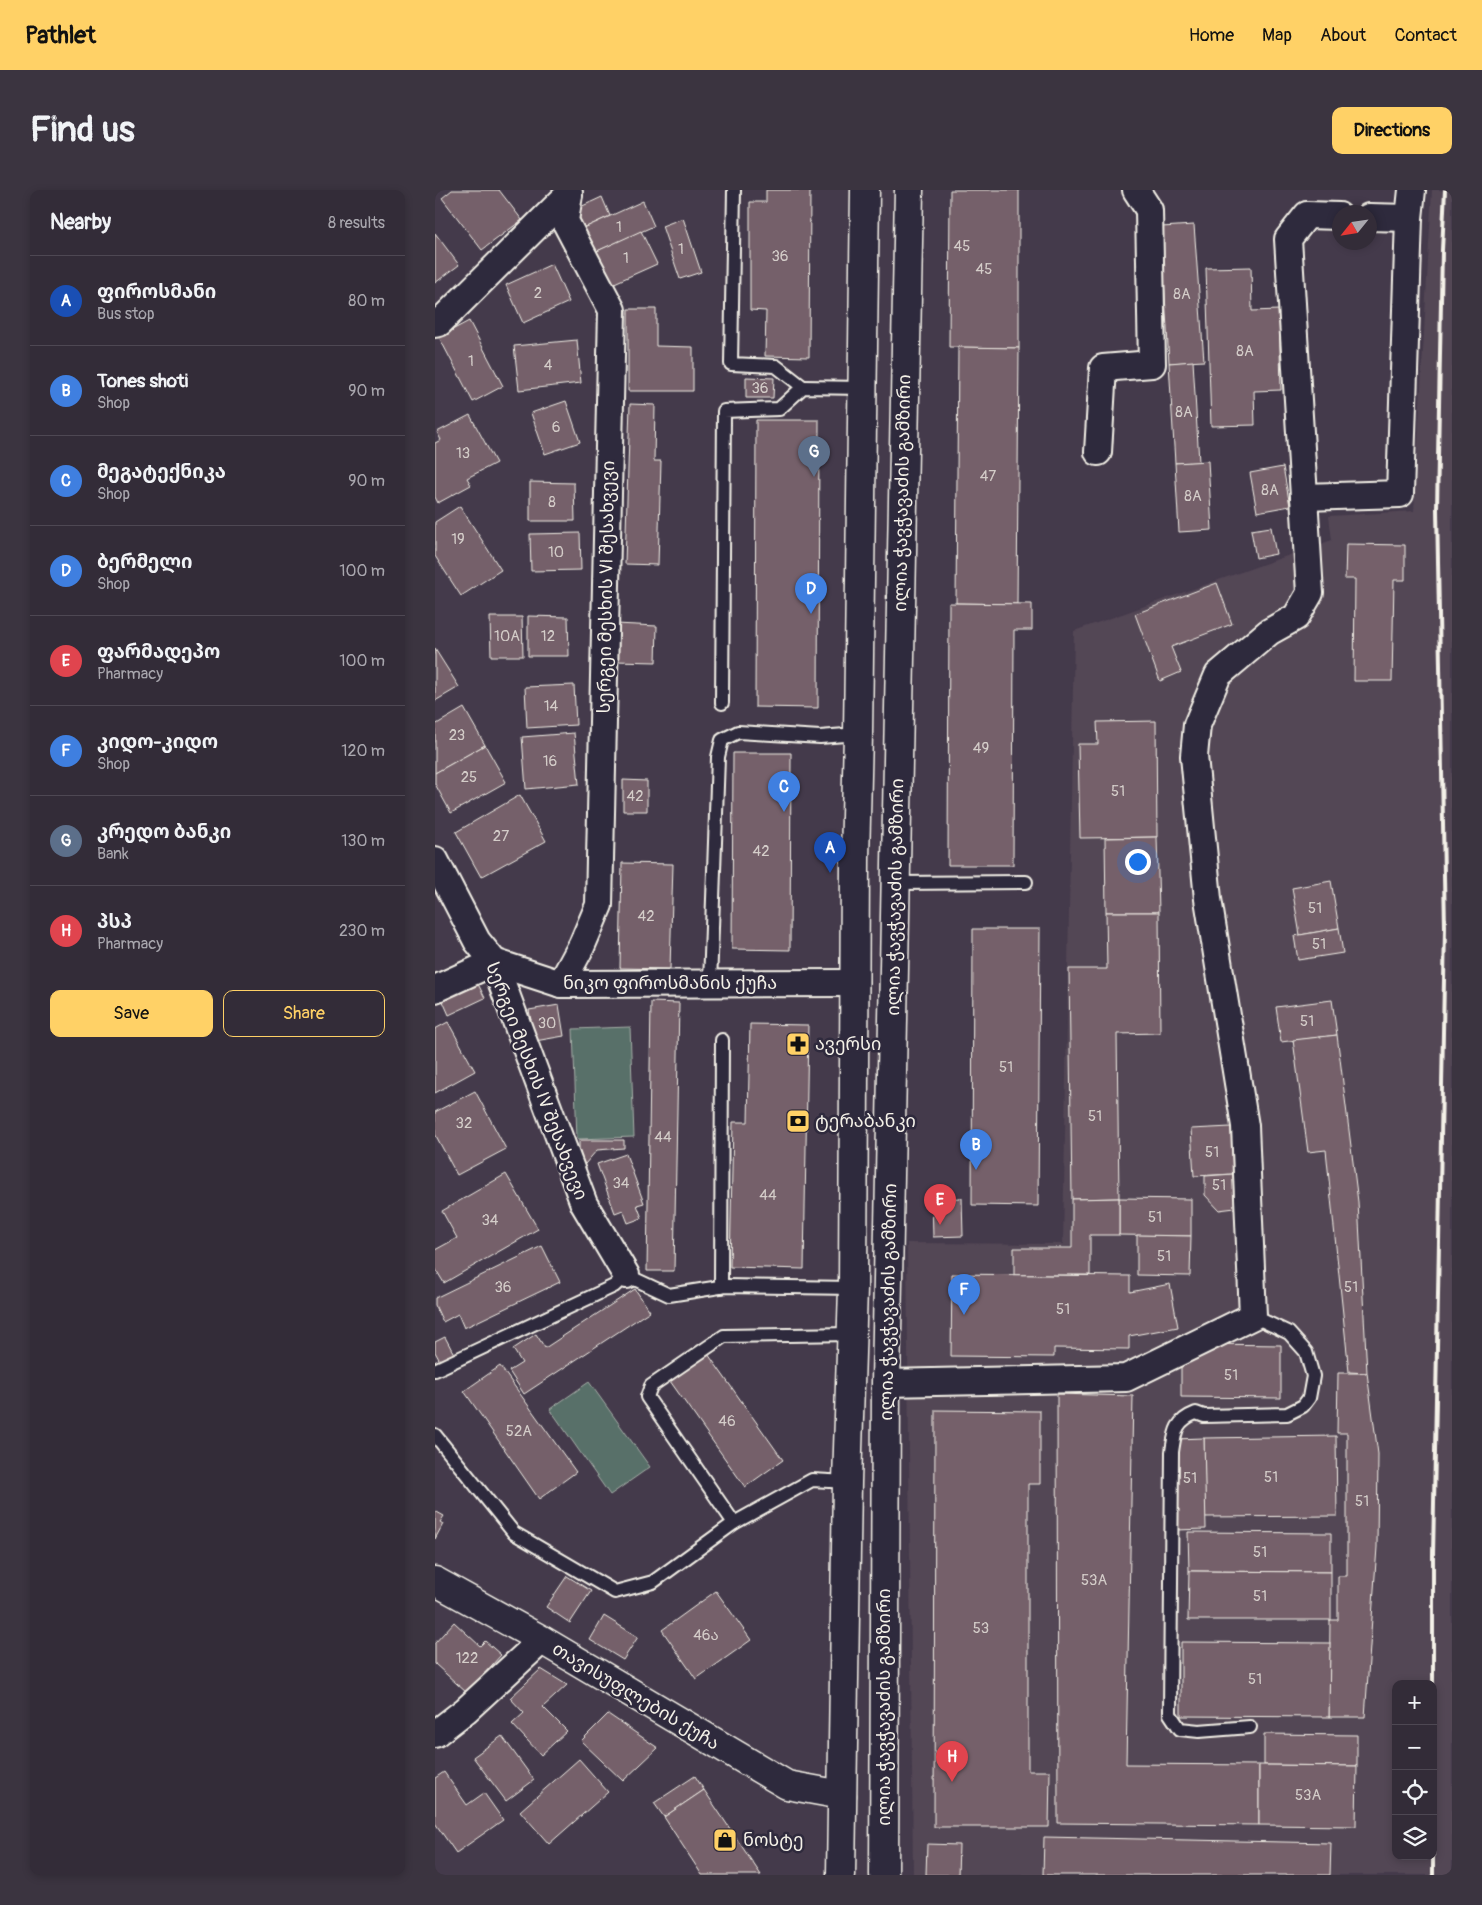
<!DOCTYPE html>
<html lang="en">
<head>
<meta charset="utf-8">
<style>
	:root { --surface:#332c38; --page:#3b3440; --text:#f1f3f6; --muted:#a9a7ae; --line:#4e4853; --accent:#ffd166 }
	body { margin:0; font-family:Pangolin,"Noto Sans Georgian",sans-serif; background:var(--page); color:var(--text) }
	.controls { position:absolute; right:15px; bottom:15px; display:grid; overflow:hidden; border-radius:10px; box-shadow:0 2px 8px #0003 }
	.controls button { width:45px; height:45px; display:grid; place-items:center; padding:0; border:0; border-bottom:1px solid var(--line); background:var(--surface); color:var(--text); font:25px sans-serif }
	.compass { position:absolute; left:897px; top:15px; width:45px; height:45px; border-radius:50%; background:var(--surface); box-shadow:0 2px 8px #0003; rotate:240deg }
	.you { position:absolute; left:702px; top:671px; width:18px; height:18px; margin:-12px; border:4px solid #fff; border-radius:50%; background:#1a73e8; box-shadow:0 0 0 8px #1a73e833 }
	.badge { display:grid; place-items:center; width:32px; height:32px; border-radius:50%; background:var(--accent); color:#fff; font-size:16px; font-weight:700 }
	.pin { position:absolute; translate:-50% -41px; filter:drop-shadow(0 1px 2px #0008) }
	.pin::after { content:''; position:absolute; top:26px; width:18px; height:15px; background:inherit; clip-path:polygon(0 0,100% 0,50% 100%) }
	.list { margin:0; padding:0; list-style:none }
	h2 { display:flex; justify-content:space-between; align-items:center; height:65px; margin:0; padding:0 20px; font-size:21px }
	h2 small { font-size:16px; font-weight:400; color:var(--muted) }
	.list li { display:grid; grid-template-columns:32px 1fr auto; gap:15px; align-items:center; box-sizing:border-box; height:90px; padding:0 20px; border-top:1px solid var(--line) }
	.list b { display:block; font-size:19px; white-space:nowrap }
	.list p { margin:0; font-size:16px; white-space:nowrap; color:var(--muted) }
	.list em { font-size:16px; font-style:normal; color:var(--muted) }
	.actions { display:flex; gap:10px; padding:15px 20px }
	.actions a { flex:1; padding:11px 0; border:1px solid var(--accent); border-radius:10px; text-align:center; font-size:18px; color:var(--accent) }
	.actions .main { background:var(--accent); color:#111 }
	.icon { flex:none; width:28px; height:28px; fill:none; stroke:currentColor; stroke-width:2; stroke-linecap:round; stroke-linejoin:round }
	.map { position:relative; flex:none; width:1017px; height:1685px; overflow:hidden; border-radius:10px }
	header { display:flex; align-items:center; gap:30px; box-sizing:border-box; height:70px; padding:0 25px; background:var(--accent); color:#111 }
	header strong { font-size:24px }
	nav { display:flex; gap:28px; margin-inline-start:auto; font-size:18px }
	.intro { display:flex; align-items:center; justify-content:space-between; box-sizing:border-box; height:120px; padding:0 30px }
	h1 { margin:0; font-size:35px }
	.button { padding:12px 22px; border-radius:10px; background:var(--accent); color:#111; font-size:18px; font-weight:700 }
	main { display:flex; gap:30px; padding:0 30px }
	aside { flex:1; background:var(--surface); border-radius:10px; box-shadow:0 2px 8px #0003 }
	.map>svg:first-child { display:block }
	.built { fill:#534655; fill-rule:evenodd }
	.green { fill:#586f69; stroke:#a6b0a8 }
	.building { fill:#75616b; stroke:#f4f1e8 }
	.lines { fill:none; stroke-linecap:round; stroke-linejoin:round }
	.lane-casing { stroke:#f4f1e8; stroke-width:16 }
	.street-casing { stroke:#f4f1e8; stroke-width:30 }
	.secondary-casing { stroke:#f4f1e8; stroke-width:31 }
	.primary-casing { stroke:#f4f1e8; stroke-width:31 }
	.lane { stroke:#2f2a3d; stroke-width:12 }
	.street { stroke:#2f2a3d; stroke-width:26 }
	.secondary { stroke:#2f2a3d; stroke-width:28 }
	.primary { stroke:#2f2a3d; stroke-width:28 }
	.rail { stroke:#f4f1e8; stroke-width:4 }
	.labels { text-anchor:middle; stroke-width:5; stroke-linejoin:round; paint-order:stroke }
	.number-label { font-size:15px; fill:#d4cdc9 }
	.street-label { font-size:18px; fill:#f4f1e8; stroke:#2f2a3d }
	.poi-label { font-size:18px; fill:#f4f1e8; stroke:#2f2a3d; text-anchor:start }
</style>
</head>
<body>
<header>
<strong>Pathlet</strong>
<nav><a>Home</a><a>Map</a><a>About</a><a>Contact</a></nav>
</header>
<div class="intro"><h1>Find us</h1><a class="button">Directions</a></div>
<main>
<aside>
<h2>Nearby<small>8 results</small></h2>
<ul class="list">
<li><span class="badge" style="background:#1a4fb4">A</span><div><b>ფიროსმანი</b><p>Bus stop</p></div><em>80 m</em></li>
<li><span class="badge" style="background:#3f7fe0">B</span><div><b>Tones shoti</b><p>Shop</p></div><em>90 m</em></li>
<li><span class="badge" style="background:#3f7fe0">C</span><div><b>მეგატექნიკა</b><p>Shop</p></div><em>90 m</em></li>
<li><span class="badge" style="background:#3f7fe0">D</span><div><b>ბერმელი</b><p>Shop</p></div><em>100 m</em></li>
<li><span class="badge" style="background:#e0444e">E</span><div><b>ფარმადეპო</b><p>Pharmacy</p></div><em>100 m</em></li>
<li><span class="badge" style="background:#3f7fe0">F</span><div><b>კიდო-კიდო</b><p>Shop</p></div><em>120 m</em></li>
<li><span class="badge" style="background:#5c6f8a">G</span><div><b>კრედო ბანკი</b><p>Bank</p></div><em>130 m</em></li>
<li><span class="badge" style="background:#e0444e">H</span><div><b>პსპ</b><p>Pharmacy</p></div><em>230 m</em></li>
</ul>
<div class="actions"><a class="main">Save</a><a>Share</a></div>
</aside>
<div class="map">
<svg width="1017" height="1685" viewBox="0 0 1017 1685">
	<rect width="100%" height="100%" fill="#443a4b"/>
	<filter id="ink" filterUnits="userSpaceOnUse"><feTurbulence type="fractalNoise" baseFrequency=".02" numOctaves="2"/><feDisplacementMap in="SourceGraphic" scale="10" xChannelSelector="R" yChannelSelector="G"/><feConvolveMatrix kernelMatrix="1 2 1 2 8 2 1 2 1" color-interpolation-filters="sRGB"/></filter>
	<g filter="url(#ink)">
		<!-- built -->
		<path class="built" d="M997,0H1017V1685H478L472,1053L628,1054L639,441L897,350L894,326L979,321ZM961,1494H998V1666H961Z"/>
		<!-- green -->
		<g class="green">
			<polygon points="195,837 199,947 142,949 138,839"/>
			<polygon points="154,1192 215,1277 175,1305 115,1219"/>
		</g>
		<!-- building -->
		<g class="building">
			<polygon points="17,0 64,0 87,30 47,60 7,8"/>
			<polygon points="331,0 375,0 374,167 330,166 331,121 315,120 315,12 331,12"/>
			<polygon points="515,0 584,0 584,158 514,157"/>
			<polygon points="167,7 175,26 149,38 141,19"/>
			<polygon points="208,11 219,36 160,62 149,38"/>
			<polygon points="248,28 266,82 245,89 227,36"/>
			<polygon points="759,35 769,171 734,173 726,37"/>
			<polygon points="206,41 222,74 175,95 160,62"/>
			<polygon points="0,43 24,75 0,93"/>
			<polygon points="117,74 134,112 88,133 71,95"/>
			<polygon points="816,77 817,121 844,120 846,200 819,201 820,235 776,236 771,78"/>
			<polygon points="193,119 221,119 221,156 258,157 258,201 193,201"/>
			<polygon points="34,131 68,196 38,212 4,147"/>
			<polygon points="142,150 146,193 84,200 79,156"/>
			<polygon points="523,157 584,158 582,414 521,413"/>
			<polygon points="758,171 764,272 740,273 734,173"/>
			<polygon points="311,187 339,188 338,208 311,208"/>
			<polygon points="131,211 145,252 110,264 96,223"/>
			<polygon points="195,214 220,215 219,271 226,271 223,375 190,374"/>
			<polygon points="35,225 61,273 32,288 36,295 3,313 0,307 0,253 6,250 2,242"/>
			<polygon points="321,230 384,230 383,518 320,517"/>
			<polygon points="773,271 777,340 744,342 740,273"/>
			<polygon points="848,277 855,316 822,322 815,283"/>
			<polygon points="95,292 139,293 140,331 95,331"/>
			<polygon points="25,316 66,380 26,406 0,366 0,332"/>
			<polygon points="836,337 841,364 821,368 816,340"/>
			<polygon points="145,343 146,380 96,381 95,344"/>
			<polygon points="911,354 970,355 970,390 959,390 957,491 919,491 920,389 910,389"/>
			<polygon points="782,393 797,434 736,457 746,482 725,491 700,424"/>
			<polygon points="514,413 597,414 597,440 579,440 578,675 513,675"/>
			<polygon points="93,426 133,427 134,466 93,466"/>
			<polygon points="55,427 87,427 88,466 56,466"/>
			<polygon points="181,434 222,436 221,472 180,471"/>
			<polygon points="0,459 24,497 0,511"/>
			<polygon points="139,495 141,535 92,538 90,497"/>
			<polygon points="29,518 50,555 0,583 0,535"/>
			<polygon points="721,531 722,647 645,648 643,554 663,554 662,532"/>
			<polygon points="139,543 144,594 91,599 87,547"/>
			<polygon points="50,555 71,592 16,623 0,594 0,583"/>
			<polygon points="298,563 356,563 355,760 297,759"/>
			<polygon points="188,590 212,591 212,621 188,621"/>
			<polygon points="85,605 111,651 46,687 21,642"/>
			<polygon points="722,647 724,722 671,722 670,648"/>
			<polygon points="187,673 238,674 235,779 185,778"/>
			<polygon points="896,691 904,738 865,745 857,698"/>
			<polygon points="671,722 724,722 725,843 682,844 684,1008 637,1009 634,779 672,779"/>
			<polygon points="904,738 908,763 863,770 859,746"/>
			<polygon points="538,739 605,739 603,1016 537,1015"/>
			<polygon points="42,792 50,808 14,825 7,809"/>
			<polygon points="897,810 902,845 846,852 841,817"/>
			<polygon points="216,812 244,813 239,1081 212,1081"/>
			<polygon points="124,815 129,846 100,851 94,820"/>
			<polygon points="13,832 40,881 0,903 0,839"/>
			<polygon points="315,834 373,835 369,1079 295,1077 298,932 313,932"/>
			<polygon points="902,845 923,1012 932,1183 914,1182 891,960 873,962 858,850"/>
			<polygon points="40,901 71,959 22,985 0,944 0,922"/>
			<polygon points="796,937 798,984 759,986 756,939"/>
			<polygon points="144,950 189,950 189,958 162,960 150,974 144,972"/>
			<polygon points="191,964 209,1013 202,1015 207,1028 193,1033 188,1020 180,1023 162,974"/>
			<polygon points="71,984 103,1039 9,1093 0,1078 0,1060 22,1048 7,1021"/>
			<polygon points="798,984 800,1018 784,1020 770,1005 770,986"/>
			<polygon points="527,1008 528,1046 498,1047 497,1009"/>
			<polygon points="684,1008 756,1009 756,1046 684,1045"/>
			<polygon points="684,1008 684,1045 655,1045 655,1085 579,1085 579,1058 637,1058 637,1009"/>
			<polygon points="702,1045 756,1046 755,1086 702,1085"/>
			<polygon points="107,1056 125,1092 29,1138 23,1124 8,1132 0,1115 0,1108"/>
			<polygon points="517,1084 695,1086 695,1102 735,1094 743,1137 694,1146 694,1159 619,1158 619,1167 516,1166"/>
			<polygon points="200,1099 215,1121 89,1204 74,1181 87,1173 78,1159 101,1144 110,1158"/>
			<polygon points="10,1147 19,1164 5,1171 0,1162 0,1152"/>
			<polygon points="772,1154 846,1155 846,1208 746,1207 746,1162"/>
			<polygon points="273,1164 348,1270 310,1297 235,1191"/>
			<polygon points="65,1176 141,1282 104,1309 29,1201"/>
			<polygon points="903,1183 932,1183 943,1264 942,1357 930,1527 894,1527 895,1430 903,1430 903,1386 912,1386 912,1243 902,1243"/>
			<polygon points="622,1204 698,1206 691,1574 824,1575 824,1635 623,1633"/>
			<polygon points="500,1220 605,1221 605,1294 593,1294 593,1581 615,1581 614,1637 499,1637"/>
			<polygon points="901,1246 902,1326 770,1327 769,1248"/>
			<polygon points="769,1248 771,1339 741,1340 740,1249"/>
			<polygon points="0,1321 9,1326 5,1332 8,1334 0,1349"/>
			<polygon points="753,1342 896,1343 896,1382 754,1381"/>
			<polygon points="754,1381 896,1382 896,1430 753,1430"/>
			<polygon points="132,1386 156,1401 135,1433 111,1417"/>
			<polygon points="281,1401 316,1450 261,1489 227,1440"/>
			<polygon points="169,1426 203,1447 188,1470 155,1450"/>
			<polygon points="19,1432 45,1456 50,1451 66,1465 32,1503 0,1474 0,1453"/>
			<polygon points="746,1452 895,1453 894,1527 746,1526"/>
			<polygon points="106,1479 132,1495 108,1517 132,1541 106,1565 77,1534 89,1523 75,1508"/>
			<polygon points="173,1524 223,1558 188,1591 146,1551"/>
			<polygon points="829,1544 922,1545 922,1576 829,1575"/>
			<polygon points="67,1546 99,1590 71,1611 38,1567"/>
			<polygon points="144,1569 173,1602 114,1654 85,1621"/>
			<polygon points="824,1575 922,1576 921,1636 824,1635"/>
			<polygon points="9,1582 32,1615 49,1603 68,1630 21,1663 0,1633 0,1588"/>
			<polygon points="260,1586 269,1600 229,1627 219,1613"/>
			<polygon points="269,1600 326,1685 267,1685 229,1627"/>
			<polygon points="609,1647 896,1653 895,1685 608,1685"/>
			<polygon points="492,1654 524,1655 523,1685 491,1685"/>
		</g>
		<g class="lines">
			<!-- lane casing -->
			<g class="lane-casing">
				<g id="lane">
					<polyline points="299,0 296,174 341,176 368,197"/>
					<polyline points="287,513 289,221 344,219 368,197 428,198"/>
					<polyline points="461,693 591,692"/>
					<polyline points="275,794 283,567 287,550 303,542 385,547 423,544"/>
					<polyline points="286,1097 287,850"/>
					<polyline points="0,1180 179,1096 191,1085 234,1105 291,1096 418,1098"/>
					<polyline points="0,1245 79,1343 180,1402 218,1392 299,1333 377,1290 412,1292"/>
					<polyline points="299,1333 212,1207 216,1196 289,1146 417,1144"/>
					<path d="M815,1537L764,1541L745,1539L735,1524L737,1262C740,1242 740,1231 761,1223L769,1226L852,1224L868,1216L874,1208L878,1186L871,1162L854,1143L818,1126"/>
				</g>
			</g>
			<!-- street casing -->
			<g class="street-casing">
				<g id="street">
					<polyline points="934,27 974,28 977,0"/>
					<polyline points="0,134 4,133 134,4"/>
					<polyline points="663,262 668,178 717,174 714,20 701,0"/>
					<polyline points="869,307 965,304 974,28"/>
					<polyline points="0,670 42,751 59,772 149,1014 191,1085"/>
					<polyline points="126,794 147,755 164,715 177,120 130,31 134,4"/>
					<polyline points="0,799 59,772 126,794 420,793"/>
					<polyline points="451,1193 691,1188 818,1126 810,936 773,709 759,566 762,535 783,485 834,442 861,427 875,403 853,49 872,25 904,26"/>
					<polyline points="0,1544 31,1520 107,1450"/>
				</g>
			</g>
			<!-- secondary casing -->
			<g class="secondary-casing">
				<polyline id="secondary" points="0,1391 107,1450 352,1595 407,1605"/>
			</g>
			<!-- primary casing -->
			<g class="primary-casing">
				<g id="primary">
					<polyline points="406,1685 412,1292 418,1098 420,669 423,544 430,0"/>
					<polyline points="449,1685 451,1193 474,0"/>
				</g>
			</g>
			<!-- lane -->
			<use href="#lane" class="lane"/>
			<!-- street -->
			<use href="#street" class="street"/>
			<!-- secondary -->
			<use href="#secondary" class="secondary"/>
			<!-- primary -->
			<use href="#primary" class="primary"/>
			<!-- rail -->
			<polyline class="rail" points="998,1685 998,1366 1010,738 1002,319 1007,60 1010,0"/>
		</g>
	</g>
	<!-- icons -->
	<defs>
		<g id="pharmacy-square" transform="scale(1.25)"><rect x="-9" y="-9" width="18" height="18" rx="4" fill="#ffd166" stroke="#2f2a3d"/><path d="M-2-6h4v4h4v4h-4v4h-4v-4h-4v-4h4Z" fill="#111"/></g>
		<g id="bank-square" transform="scale(1.25)"><rect x="-9" y="-9" width="18" height="18" rx="4" fill="#ffd166" stroke="#2f2a3d"/><path d="M-6-4H6V4H-6ZM0-2.3a2.3 2.3 0 1 0 0 4.6a2.3 2.3 0 1 0 0-4.6Z" fill="#111"/></g>
		<g id="shop-square" transform="scale(1.25)"><rect x="-9" y="-9" width="18" height="18" rx="4" fill="#ffd166" stroke="#2f2a3d"/><path d="M-5-2.5h2.3a2.7 3.5 0 0 1 5.4 0H5L5.5 6h-11ZM-1.5-2.5h3a1.5 2.3 0 0 0-3 0Z" fill="#111"/></g>
	</defs>
	<g fill-rule="evenodd">
		<use href="#pharmacy-square" x="363" y="854"/>
		<use href="#bank-square" x="363" y="931"/>
		<use href="#shop-square" x="290" y="1650"/>
	</g>
	<g class="labels">
		<!-- number labels -->
		<g class="number-label">
			<text x="184" y="42">1</text>
			<text x="527" y="61">45</text>
			<text x="246" y="64">1</text>
			<text x="345" y="71">36</text>
			<text x="191" y="73">1</text>
			<text x="549" y="84">45</text>
			<text x="103" y="108">2</text>
			<text x="747" y="109">8A</text>
			<text x="810" y="166">8A</text>
			<text x="36" y="176">1</text>
			<text x="113" y="180">4</text>
			<text x="325" y="203">36</text>
			<text x="749" y="227">8A</text>
			<text x="121" y="242">6</text>
			<text x="28" y="268">13</text>
			<text x="553" y="291">47</text>
			<text x="835" y="305">8A</text>
			<text x="758" y="311">8A</text>
			<text x="117" y="317">8</text>
			<text x="23" y="354">19</text>
			<text x="121" y="367">10</text>
			<text x="72" y="451">10A</text>
			<text x="113" y="451">12</text>
			<text x="116" y="521">14</text>
			<text x="22" y="550">23</text>
			<text x="546" y="563">49</text>
			<text x="115" y="576">16</text>
			<text x="34" y="592">25</text>
			<text x="683" y="606">51</text>
			<text x="200" y="611">42</text>
			<text x="66" y="651">27</text>
			<text x="326" y="666">42</text>
			<text x="880" y="723">51</text>
			<text x="211" y="731">42</text>
			<text x="884" y="759">51</text>
			<text x="872" y="836">51</text>
			<text x="112" y="838">30</text>
			<text x="571" y="882">51</text>
			<text x="660" y="931">51</text>
			<text x="29" y="938">32</text>
			<text x="228" y="952">44</text>
			<text x="777" y="967">51</text>
			<text x="186" y="998">34</text>
			<text x="784" y="1000">51</text>
			<text x="333" y="1010">44</text>
			<text x="720" y="1032">51</text>
			<text x="55" y="1035">34</text>
			<text x="729" y="1071">51</text>
			<text x="68" y="1102">36</text>
			<text x="916" y="1102">51</text>
			<text x="628" y="1124">51</text>
			<text x="796" y="1190">51</text>
			<text x="292" y="1236">46</text>
			<text x="84" y="1246">52A</text>
			<text x="836" y="1292">51</text>
			<text x="755" y="1293">51</text>
			<text x="927" y="1316">51</text>
			<text x="825" y="1367">51</text>
			<text x="659" y="1395">53A</text>
			<text x="825" y="1411">51</text>
			<text x="546" y="1443">53</text>
			<text x="271" y="1450">46ა</text>
			<text x="32" y="1473">122</text>
			<text x="820" y="1494">51</text>
			<text x="873" y="1610">53A</text>
		</g>
		<!-- street labels -->
		<g class="street-label">
			<text transform="translate(467 303) rotate(-89)" y="6">ილია ჭავჭავაძის გამზირი</text>
			<text transform="translate(171 397) rotate(-89)" y="6">სერგეი მესხის VI შესახვევი</text>
			<text transform="translate(460 707) rotate(-89)" y="6">ილია ჭავჭავაძის გამზირი</text>
			<text x="235" y="799">ნიკო ფიროსმანის ქუჩა</text>
			<text transform="translate(102 891) rotate(69)" y="6">სერგეი მესხის IV შესახვევი</text>
			<text transform="translate(453 1112) rotate(-89)" y="6">ილია ჭავჭავაძის გამზირი</text>
			<text transform="translate(201 1506) rotate(31)" y="6">თავისუფლების ქუჩა</text>
			<text transform="translate(449 1517) rotate(-90)" y="6">ილია ჭავჭავაძის გამზირი</text>
		</g>
		<!-- poi labels -->
		<g class="poi-label">
			<text x="380" y="860">ავერსი</text>
			<text x="380" y="937">ტერაბანკი</text>
			<text x="308" y="1656">ნოსტე</text>
		</g>
	</g>
</svg>
<div class="controls">
<button>+</button>
<button>−</button>
<button><svg class="icon" aria-label="locate" viewBox="0 0 24 24"><circle cx="12" cy="12" r="6"/><path d="M12 2v4M12 18v4M2 12h4M18 12h4"/></svg></button>
<button><svg class="icon" aria-label="layers" viewBox="0 0 24 24"><path d="M12 4l9 5-9 5-9-5zM3 14l9 5 9-5"/></svg></button>
</div>
<svg class="compass" viewBox="-18 -18 36 36"><path d="M0-13l5 13h-10z" fill="#e53935"/><path d="M0 13l5-13h-10z" fill="#a9a7ae"/></svg>
<div class="you"></div>
<div class="pin badge" style="left:395px;top:683px;background:#1a4fb4">A</div>
<div class="pin badge" style="left:541px;top:980px;background:#3f7fe0">B</div>
<div class="pin badge" style="left:349px;top:622px;background:#3f7fe0">C</div>
<div class="pin badge" style="left:376px;top:424px;background:#3f7fe0">D</div>
<div class="pin badge" style="left:505px;top:1035px;background:#e0444e">E</div>
<div class="pin badge" style="left:529px;top:1125px;background:#3f7fe0">F</div>
<div class="pin badge" style="left:379px;top:287px;background:#5c6f8a">G</div>
<div class="pin badge" style="left:517px;top:1592px;background:#e0444e">H</div>
</div>
</main>
</body>
</html>
